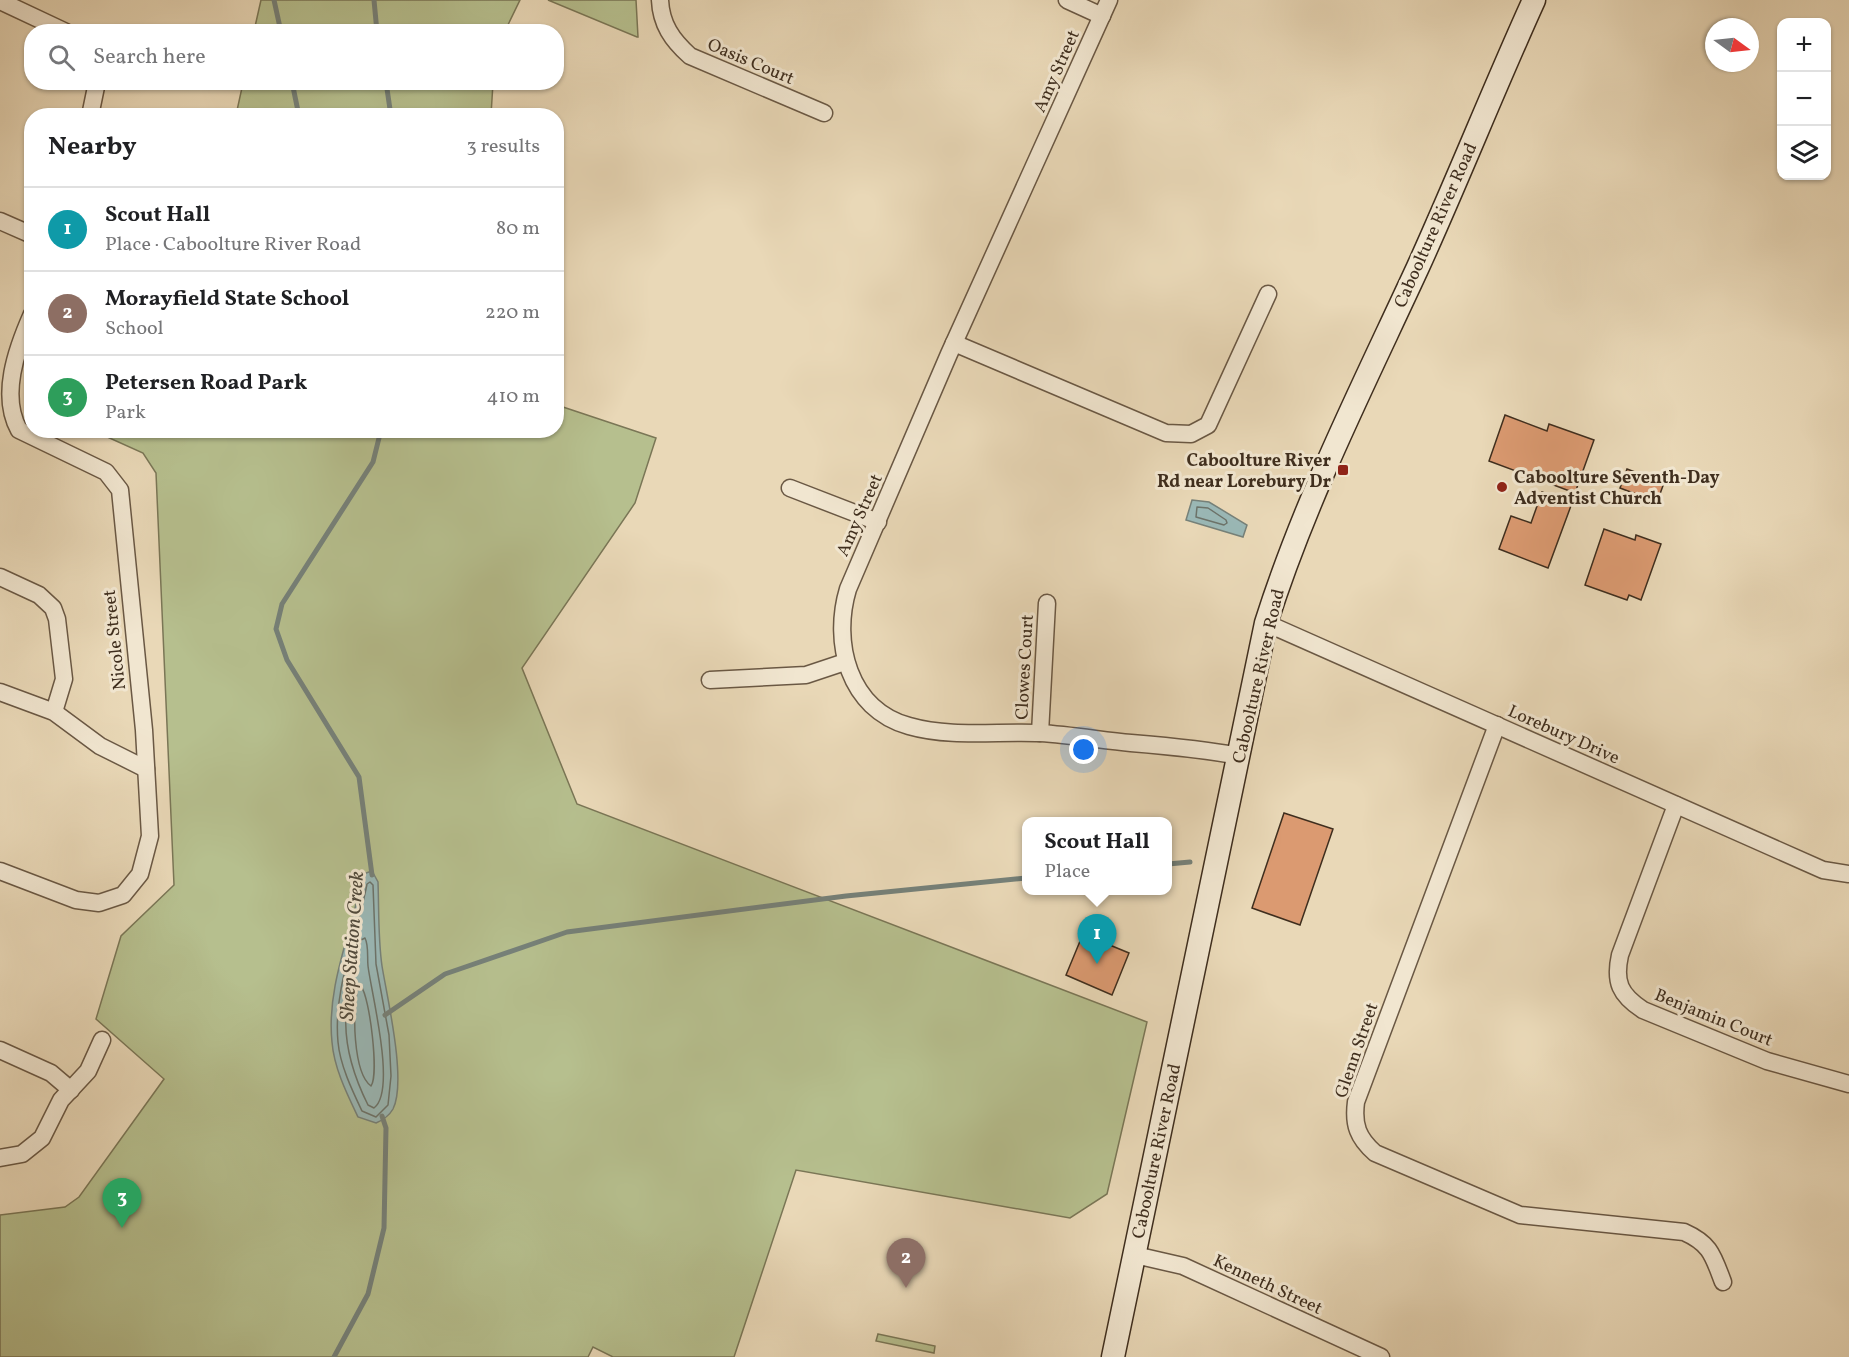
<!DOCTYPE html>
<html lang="en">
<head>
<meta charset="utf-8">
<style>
	:root { --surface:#fff; --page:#f6f6f6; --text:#202124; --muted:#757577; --line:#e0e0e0; --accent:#2563eb }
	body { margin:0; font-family:Vollkorn,serif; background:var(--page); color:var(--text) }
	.controls { position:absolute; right:18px; top:18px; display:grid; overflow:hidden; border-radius:12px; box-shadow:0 2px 4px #0004 }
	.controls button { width:54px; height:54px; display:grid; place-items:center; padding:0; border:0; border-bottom:2px solid var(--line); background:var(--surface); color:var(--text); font:30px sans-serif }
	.compass { position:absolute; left:1705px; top:18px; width:54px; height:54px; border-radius:50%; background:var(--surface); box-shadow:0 2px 4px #0004; rotate:105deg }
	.you { position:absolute; left:1084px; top:750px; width:21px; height:21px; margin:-15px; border:4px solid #fff; border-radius:50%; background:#1a73e8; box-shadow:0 0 0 9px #1a73e833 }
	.badge { display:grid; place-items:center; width:39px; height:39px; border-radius:50%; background:var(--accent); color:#fff; font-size:20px; font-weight:700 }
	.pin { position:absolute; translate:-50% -50px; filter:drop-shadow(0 2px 3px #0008) }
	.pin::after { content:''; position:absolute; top:32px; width:21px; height:18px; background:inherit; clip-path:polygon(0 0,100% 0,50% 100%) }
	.popup { position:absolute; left:1022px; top:817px; width:150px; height:78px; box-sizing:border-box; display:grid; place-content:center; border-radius:12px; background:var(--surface); filter:drop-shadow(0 2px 4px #0005); font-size:20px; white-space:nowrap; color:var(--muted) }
	.popup b { font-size:22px; color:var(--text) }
	.popup::after { content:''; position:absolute; left:50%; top:100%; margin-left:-12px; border:12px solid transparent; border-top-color:var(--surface) }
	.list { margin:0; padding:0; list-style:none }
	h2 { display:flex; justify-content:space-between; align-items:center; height:78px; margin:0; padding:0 24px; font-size:26px }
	h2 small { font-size:20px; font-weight:400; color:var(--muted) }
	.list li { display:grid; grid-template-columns:39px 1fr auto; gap:18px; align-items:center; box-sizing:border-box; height:84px; padding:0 24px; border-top:2px solid var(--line) }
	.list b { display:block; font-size:22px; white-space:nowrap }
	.list p { margin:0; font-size:20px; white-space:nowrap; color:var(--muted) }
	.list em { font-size:20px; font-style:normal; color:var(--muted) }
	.icon { flex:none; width:33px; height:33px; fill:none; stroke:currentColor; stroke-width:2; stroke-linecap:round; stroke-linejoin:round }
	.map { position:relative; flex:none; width:1849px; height:1357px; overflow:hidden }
	.search { position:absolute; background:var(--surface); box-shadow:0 2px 4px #0004; left:24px; top:24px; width:540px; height:66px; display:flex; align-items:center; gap:15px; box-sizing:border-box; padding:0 21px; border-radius:24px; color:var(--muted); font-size:22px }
	.panel { position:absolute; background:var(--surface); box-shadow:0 2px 4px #0004; left:24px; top:108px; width:540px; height:330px; border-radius:24px }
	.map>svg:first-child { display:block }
	.green { fill:#b6bf8e; stroke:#7a7656; stroke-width:1.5 }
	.water { fill:#9ab8b6; stroke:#768179; stroke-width:1.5 }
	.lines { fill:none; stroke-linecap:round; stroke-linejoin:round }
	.shore { stroke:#6c736a; stroke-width:1.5 }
	.stream { stroke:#768179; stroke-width:5 }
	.building { fill:#db9a71; stroke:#3f2e1e; stroke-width:1.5 }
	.minor-casing { stroke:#6a5844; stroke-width:19 }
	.secondary-casing { stroke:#3f2e1e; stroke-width:25 }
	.minor { stroke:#f1e6d0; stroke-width:16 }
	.secondary { stroke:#f1e6d0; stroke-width:22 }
	.poi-dot { fill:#8f2418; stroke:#f1e6d0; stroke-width:2 }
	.labels { text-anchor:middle; stroke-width:6; stroke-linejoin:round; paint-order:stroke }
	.street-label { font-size:18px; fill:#3f2e1e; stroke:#f1e6d0 }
	.poi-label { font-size:18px; font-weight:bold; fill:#3f2e1e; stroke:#f1e6d0; text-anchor:end }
	.water-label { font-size:20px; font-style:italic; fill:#514a3c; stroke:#f1e6d0 }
</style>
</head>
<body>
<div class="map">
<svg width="1849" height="1357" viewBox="0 0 1849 1357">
	<rect width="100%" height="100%" fill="#e9d8b7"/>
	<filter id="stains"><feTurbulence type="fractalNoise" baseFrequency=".00333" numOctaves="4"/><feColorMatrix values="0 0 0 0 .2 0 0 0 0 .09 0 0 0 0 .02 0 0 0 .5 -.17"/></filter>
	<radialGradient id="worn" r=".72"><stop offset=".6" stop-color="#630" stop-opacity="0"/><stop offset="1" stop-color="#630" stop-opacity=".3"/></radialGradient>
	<!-- green -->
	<g class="green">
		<polygon points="261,0 520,0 505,31 254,31"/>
		<polygon points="548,0 636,0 638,37 637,37"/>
		<polygon points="243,83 493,83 491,115 236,115"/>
		<polygon points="557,405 656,438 635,503 522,668 577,804 1147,1022 1107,1194 1070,1218 796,1170 734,1357 613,1357 593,1347 588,1357 0,1357 0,1215 65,1207 79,1197 164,1079 96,1019 121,936 174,885 156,473 143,453 94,431 556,430"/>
		<polygon points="878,1334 935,1346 934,1353 876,1341"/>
	</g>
	<!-- water -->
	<g class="water">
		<polygon points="1192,500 1209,502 1247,525 1243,537 1186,520"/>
		<path d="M372,871L378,882C379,909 378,938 382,966C387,997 407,1081 393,1109C389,1116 383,1120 376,1123L358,1117C347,1094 334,1068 332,1042C326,985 353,929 363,874Z"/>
	</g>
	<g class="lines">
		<!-- shore -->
		<g class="shore">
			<polygon points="1197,507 1208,508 1226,520 1227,523 1224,525 1196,517"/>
			<path d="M370,882L373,885L376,964L389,1035L391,1076L388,1105L376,1117L362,1111C352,1090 340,1065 338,1042C333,988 357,936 367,884Z"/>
			<path d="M365,938C369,946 367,957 368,966C371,992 397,1091 374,1108L368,1105C337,1043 342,1005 361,940Z"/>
			<path d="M361,986C370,998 379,1075 371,1086C353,1073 352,1009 358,988Z"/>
		</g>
		<!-- stream -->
		<g class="stream">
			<polyline points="274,0 281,32"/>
			<polyline points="374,0 377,32"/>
			<polyline points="292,82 299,116"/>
			<polyline points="386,82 391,116"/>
			<polyline points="1168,864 1190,862"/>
			<polyline points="372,875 359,777 287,660 276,629 282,604 373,462 381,430"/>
			<polyline points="385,1015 445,974 567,932 846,896 1026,878"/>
			<polyline points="334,1357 368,1294 384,1228 386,1128 382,1116"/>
		</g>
	</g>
	<!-- building -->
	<g class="building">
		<polygon points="1505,415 1547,431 1549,424 1594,440 1575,493 1489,461"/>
		<polygon points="1627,469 1664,483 1657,502 1620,488"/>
		<polygon points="1542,492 1572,503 1548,568 1499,549 1511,516 1531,523"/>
		<polygon points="1604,529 1635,540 1636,535 1661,544 1641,600 1629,595 1627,600 1585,585"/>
		<polygon points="1284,813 1333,829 1300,925 1252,908"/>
		<polygon points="1083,934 1129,953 1112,995 1066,975"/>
	</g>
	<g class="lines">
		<!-- minor casing -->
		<g class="minor-casing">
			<g id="minor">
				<path d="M660,0C661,24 672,40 690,56L824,113"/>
				<polyline points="1067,0 1102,16"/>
				<path d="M1109,0L949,354L848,589C832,642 848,709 909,726C951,738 997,731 1040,733C1070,735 1101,740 1131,743C1167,746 1203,749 1239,756"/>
				<polyline points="0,1 66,32"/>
				<polyline points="90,116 97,82"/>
				<polyline points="0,221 32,235"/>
				<polyline points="954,343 1166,433 1191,434 1208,425 1268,294"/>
				<polyline points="790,488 878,522"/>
				<polyline points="0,577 39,595 53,608 57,619 64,679 54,712"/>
				<polyline points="1266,623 1823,870 1849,874"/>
				<polyline points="710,680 806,675 845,662"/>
				<polyline points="0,692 54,712 100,746 146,769"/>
				<path d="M1497,725L1356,1102C1353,1125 1358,1138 1375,1153L1520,1215L1684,1232C1711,1244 1713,1256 1723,1282"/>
				<polyline points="1040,733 1047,603"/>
				<path d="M1676,805L1620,955C1614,982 1620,995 1643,1010L1767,1061L1849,1084"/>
				<path d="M0,871L76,900L99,903L123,895L140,874L150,836L144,730L120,490L106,472L19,430C0,396 16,350 32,314"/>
				<polyline points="0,1050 51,1073 71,1090"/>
				<polyline points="0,1158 22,1154 42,1138 61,1100 88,1071 102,1040"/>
				<polyline points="1135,1255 1183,1266 1381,1357"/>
			</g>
		</g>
		<!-- secondary casing -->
		<g class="secondary-casing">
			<path id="secondary" d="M1113,1357L1266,623C1305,500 1364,384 1418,267C1458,179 1494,88 1534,0"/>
		</g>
		<!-- minor -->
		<use href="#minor" class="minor"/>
		<!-- secondary -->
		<use href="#secondary" class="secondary"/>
	</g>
	<!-- markers -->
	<g class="poi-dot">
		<rect x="1337" y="464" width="12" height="12" rx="3"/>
		<circle cx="1502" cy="487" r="6"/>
	</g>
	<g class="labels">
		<!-- street labels -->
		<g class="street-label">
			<text transform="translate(751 61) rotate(23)" y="6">Oasis Court</text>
			<text transform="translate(1056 71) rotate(-66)" y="6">Amy Street</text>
			<text transform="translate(1435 225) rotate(-66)" y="6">Caboolture River Road</text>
			<text transform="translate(859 515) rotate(-66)" y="6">Amy Street</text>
			<text transform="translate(114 640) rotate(-96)" y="6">Nicole Street</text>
			<text transform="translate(1024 667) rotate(-87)" y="6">Clowes Court</text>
			<text transform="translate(1258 676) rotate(-77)" y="6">Caboolture River Road</text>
			<text transform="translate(1564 734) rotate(24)" y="6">Lorebury Drive</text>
			<text transform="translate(1714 1017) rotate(22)" y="6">Benjamin Court</text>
			<text transform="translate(1356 1050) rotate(-71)" y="6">Glenn Street</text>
			<text transform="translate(1156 1151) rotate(-78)" y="6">Caboolture River Road</text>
			<text transform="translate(1268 1284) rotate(25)" y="6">Kenneth Street</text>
		</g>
		<!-- poi labels -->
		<g class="poi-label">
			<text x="1331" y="466">Caboolture River<tspan x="1331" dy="21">Rd near Lorebury Dr</tspan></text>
			<text x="1514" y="483" text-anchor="start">Caboolture Seventh-Day<tspan x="1514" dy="21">Adventist Church</tspan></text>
		</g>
		<!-- water labels -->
		<g class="water-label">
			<text transform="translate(351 946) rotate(-86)" y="7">Sheep Station Creek</text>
		</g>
	</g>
	<rect width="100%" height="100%" filter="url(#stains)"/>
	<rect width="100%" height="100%" fill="url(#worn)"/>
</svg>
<div class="controls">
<button>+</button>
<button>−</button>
<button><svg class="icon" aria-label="layers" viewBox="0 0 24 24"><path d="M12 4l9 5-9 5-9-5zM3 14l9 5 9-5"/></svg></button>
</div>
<svg class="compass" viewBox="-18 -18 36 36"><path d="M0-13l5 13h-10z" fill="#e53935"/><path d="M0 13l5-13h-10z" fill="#757577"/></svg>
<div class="you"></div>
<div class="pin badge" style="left:1097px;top:964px;background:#0f9aa8">1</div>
<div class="popup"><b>Scout Hall</b>Place</div>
<div class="pin badge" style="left:906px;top:1288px;background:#8d6e63">2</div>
<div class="pin badge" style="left:122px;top:1228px;background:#2e9e5b">3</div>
<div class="search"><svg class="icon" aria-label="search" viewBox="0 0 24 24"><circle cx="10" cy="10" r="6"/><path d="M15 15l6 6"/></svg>Search here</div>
<section class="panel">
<h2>Nearby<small>3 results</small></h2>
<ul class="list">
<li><span class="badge" style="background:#0f9aa8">1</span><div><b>Scout Hall</b><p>Place · Caboolture River Road</p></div><em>80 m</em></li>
<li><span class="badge" style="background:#8d6e63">2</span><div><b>Morayfield State School</b><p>School</p></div><em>220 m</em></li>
<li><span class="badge" style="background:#2e9e5b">3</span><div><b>Petersen Road Park</b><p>Park</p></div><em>410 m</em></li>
</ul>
</section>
</div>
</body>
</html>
